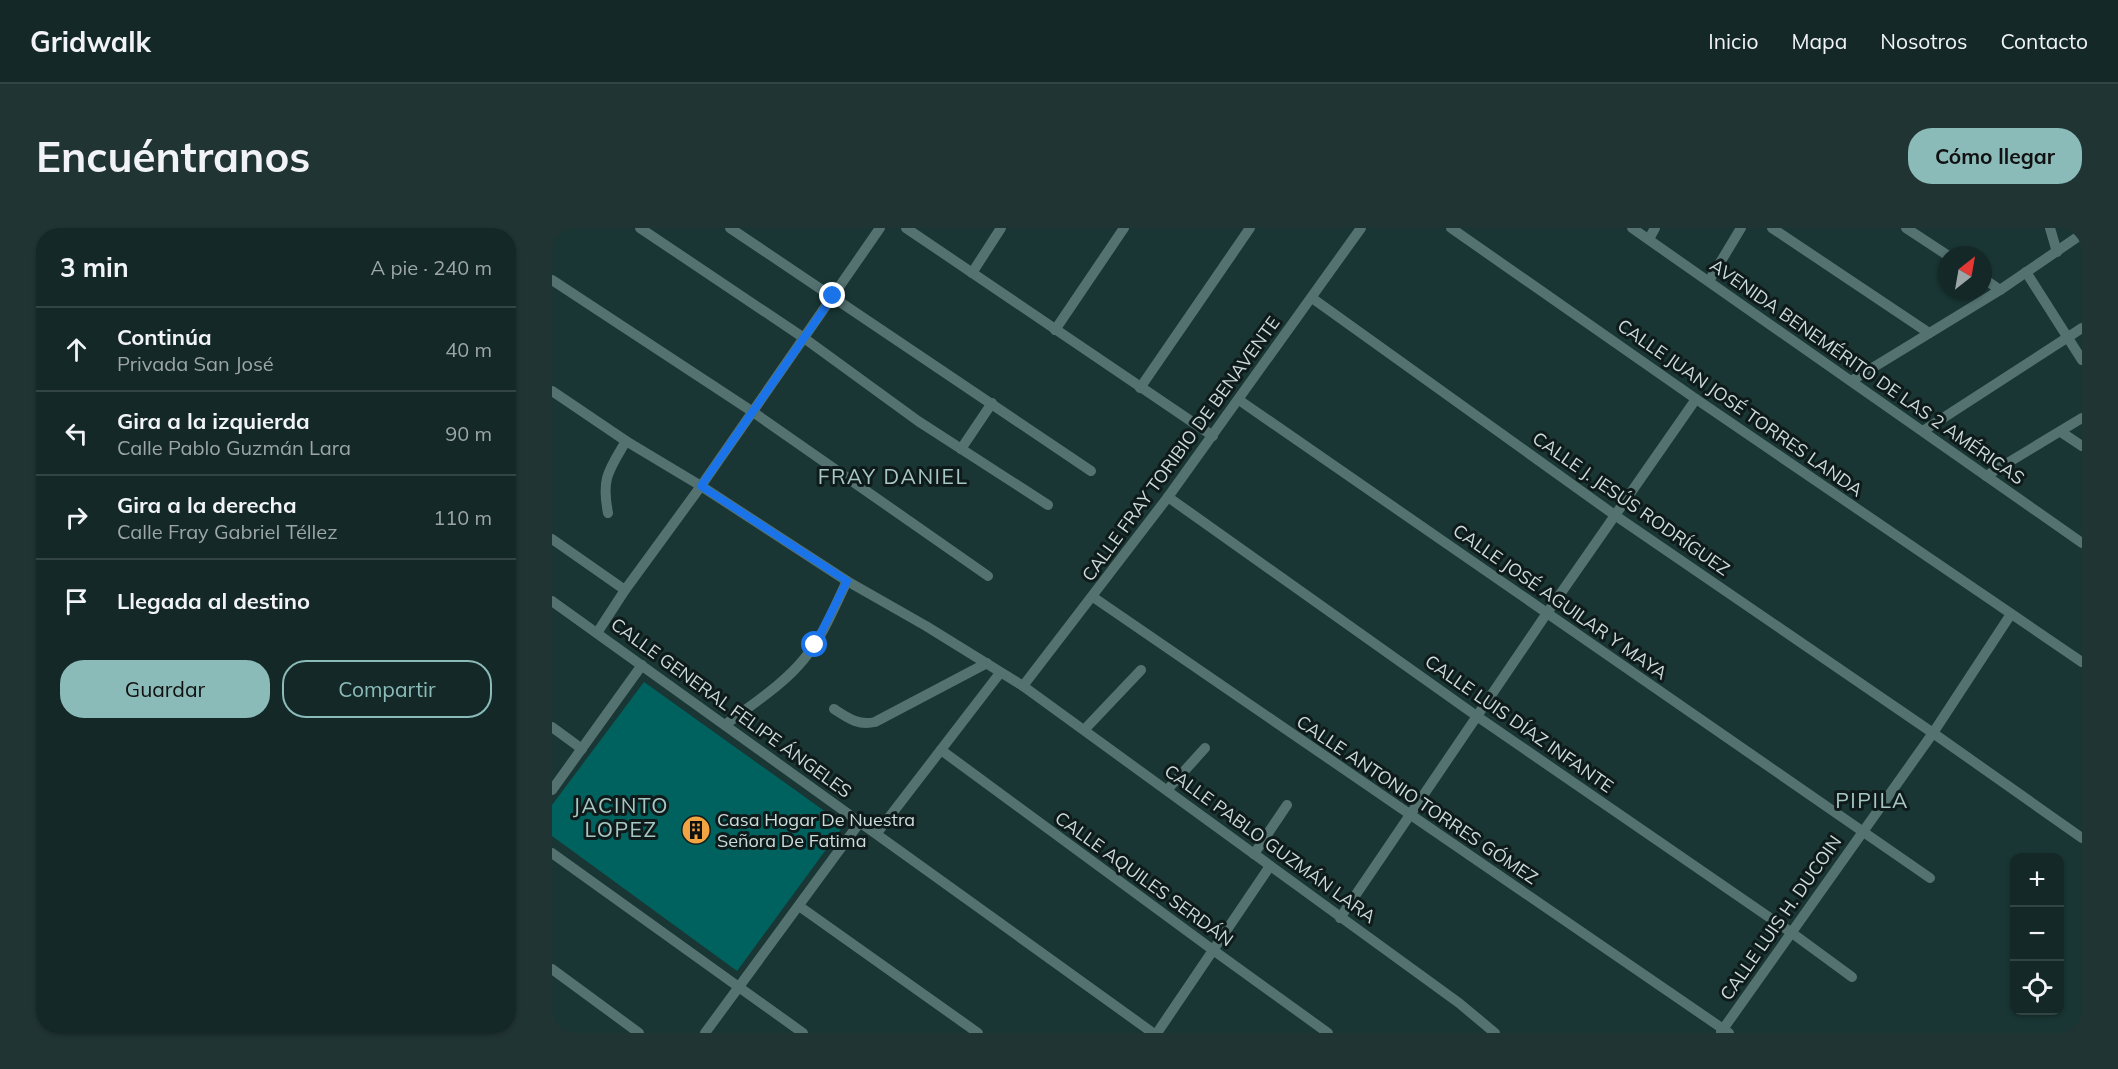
<!DOCTYPE html>
<html lang="es">
<head>
<meta charset="utf-8">
<style>
	:root { --surface:#132827; --page:#203433; --text:#f1f3f6; --muted:#9da6a7; --line:#324444; --accent:#8bbbb9 }
	body { margin:0; font-family:Mulish,sans-serif; background:var(--page); color:var(--text) }
	.controls { position:absolute; right:18px; bottom:18px; display:grid; overflow:hidden; border-radius:12px; box-shadow:0 2px 4px #0004 }
	.controls button { width:54px; height:54px; display:grid; place-items:center; padding:0; border:0; border-bottom:2px solid var(--line); background:var(--surface); color:var(--text); font:30px sans-serif }
	.compass { position:absolute; left:1386px; top:18px; width:54px; height:54px; border-radius:50%; background:var(--surface); box-shadow:0 2px 4px #0004; rotate:31deg }
	.stop { position:absolute; width:18px; height:18px; margin:-14px; border:4px solid #1a73e8; border-radius:50%; background:#fff }
	.stop.end { background:#1a73e8; border-color:#fff; box-shadow:0 2px 6px #0008 }
	.list { margin:0; padding:0; list-style:none }
	h2 { display:flex; justify-content:space-between; align-items:center; height:78px; margin:0; padding:0 24px; font-size:26px }
	h2 small { font-size:20px; font-weight:400; color:var(--muted) }
	.list li { display:grid; grid-template-columns:39px 1fr auto; gap:18px; align-items:center; box-sizing:border-box; height:84px; padding:0 24px; border-top:2px solid var(--line) }
	.list b { display:block; font-size:22px; white-space:nowrap }
	.list p { margin:0; font-size:20px; white-space:nowrap; color:var(--muted) }
	.list em { font-size:20px; font-style:normal; color:var(--muted) }
	.actions { display:flex; gap:12px; padding:18px 24px }
	.actions a { flex:1; padding:14px 0; border:2px solid var(--accent); border-radius:24px; text-align:center; font-size:21px; color:var(--accent) }
	.actions .main { background:var(--accent); color:#111 }
	.icon { flex:none; width:33px; height:33px; fill:none; stroke:currentColor; stroke-width:2; stroke-linecap:round; stroke-linejoin:round }
	.map { position:relative; flex:none; width:1530px; height:805px; overflow:hidden; border-radius:24px }
	header { display:flex; align-items:center; gap:36px; box-sizing:border-box; height:84px; padding:0 30px; background:var(--surface); border-bottom:2px solid var(--line) }
	header strong { font-size:28px }
	nav { display:flex; gap:33px; margin-inline-start:auto; font-size:21px }
	.intro { display:flex; align-items:center; justify-content:space-between; box-sizing:border-box; height:144px; padding:0 36px }
	h1 { margin:0; font-size:42px }
	.button { padding:15px 27px; border-radius:24px; background:var(--accent); color:#111; font-size:21px; font-weight:700 }
	main { display:flex; gap:36px; padding:0 36px }
	aside { flex:1; background:var(--surface); border-radius:24px; box-shadow:0 2px 4px #0004 }
	.map>svg:first-child { display:block }
	.building { fill:#00625f }
	.lines { fill:none; stroke-linecap:round; stroke-linejoin:round }
	.street { stroke:#547270; stroke-width:10 }
	.route { stroke:#1a73e8; stroke-width:8 }
	.labels { text-anchor:middle; stroke-width:6; stroke-linejoin:round; paint-order:stroke }
	.street-label { font-size:18px; fill:#ccdcdb; stroke:#0f1b1a }
	.poi-label { font-size:18px; fill:#ccdcdb; stroke:#0f1b1a; text-anchor:start }
	.quarter-label { font-size:21px; letter-spacing:1.5px; fill:#a7c7c5; stroke:#0f1b1a }
</style>
</head>
<body>
<header>
<strong>Gridwalk</strong>
<nav><a>Inicio</a><a>Mapa</a><a>Nosotros</a><a>Contacto</a></nav>
</header>
<div class="intro"><h1>Encuéntranos</h1><a class="button">Cómo llegar</a></div>
<main>
<aside>
<h2>3 min<small>A pie · 240 m</small></h2>
<ul class="list">
<li><svg class="icon" aria-label="ahead" viewBox="0 0 24 24"><path d="M12 20V5M6 11l6-6 6 6"/></svg><div><b>Continúa</b><p>Privada San José</p></div><em>40 m</em></li>
<li><svg class="icon" aria-label="left" viewBox="0 0 24 24"><path d="M17 20v-9H6M10 6l-5 5 5 5"/></svg><div><b>Gira a la izquierda</b><p>Calle Pablo Guzmán Lara</p></div><em>90 m</em></li>
<li><svg class="icon" aria-label="right" viewBox="0 0 24 24"><path d="M7 20v-9h11M14 6l5 5-5 5"/></svg><div><b>Gira a la derecha</b><p>Calle Fray Gabriel Téllez</p></div><em>110 m</em></li>
<li><svg class="icon" aria-label="arrive" viewBox="0 0 24 24"><path d="M6 21V4h12l-3 4 3 4H6"/></svg><div><b>Llegada al destino</b></div></li>
</ul>
<div class="actions"><a class="main">Guardar</a><a>Compartir</a></div>
</aside>
<div class="map">
<svg width="1530" height="805" viewBox="0 0 1530 805">
	<rect width="100%" height="100%" fill="#193634"/>
	<!-- building -->
	<polygon class="building" points="92,454 292,597 185,743 0,608 0,577"/>
	<g class="lines">
		<!-- street -->
		<g class="street">
			<polyline points="88,0 252,110 366,193 496,277"/>
			<polyline points="178,0 539,243"/>
			<polyline points="354,0 661,208"/>
			<polyline points="899,0 1144,171 1530,434"/>
			<polyline points="1080,0 1530,315"/>
			<polyline points="1220,0 1377,105"/>
			<polyline points="1354,0 1395,27"/>
			<polyline points="1498,0 1505,24"/>
			<polyline points="1097,11 1103,0"/>
			<polyline points="1474,44 1530,132"/>
			<polyline points="420,45 449,0"/>
			<polyline points="1431,50 1448,62"/>
			<polyline points="0,52 201,184 436,348"/>
			<polyline points="1157,53 1189,0"/>
			<polyline points="760,70 1064,288 1381,505 1530,610"/>
			<polyline points="503,102 572,0"/>
			<polyline points="1299,153 1448,62 1530,6"/>
			<polyline points="588,160 698,0"/>
			<polyline points="0,163 74,213 149,258 295,353 374,398 471,458 907,775 943,805"/>
			<polyline points="687,172 1378,650"/>
			<polyline points="1371,203 1530,100"/>
			<polyline points="1509,204 1530,218"/>
			<polyline points="409,221 440,175"/>
			<polyline points="1434,248 1530,190"/>
			<polyline points="616,269 926,489 1240,705 1300,749"/>
			<path d="M56,285C49,250 57,242 74,213"/>
			<polyline points="0,311 73,362"/>
			<polyline points="541,369 1177,805"/>
			<polyline points="0,373 601,805"/>
			<polyline points="45,405 73,362 149,258 328,0"/>
			<polyline points="471,458 616,269 809,0"/>
			<path d="M282,481C296,490 306,498 323,494L435,435"/>
			<path d="M173,497C200,476 231,457 252,431C271,408 282,380 295,353"/>
			<polyline points="0,499 30,521"/>
			<polyline points="533,501 589,442"/>
			<polyline points="389,522 661,722 776,805"/>
			<polyline points="616,561 653,520"/>
			<polyline points="0,562 90,437"/>
			<polyline points="325,605 448,445"/>
			<polyline points="0,625 251,805"/>
			<polyline points="702,626 735,577"/>
			<polyline points="247,678 426,805"/>
			<polyline points="788,690 995,385 1144,171"/>
			<polyline points="0,741 87,805"/>
			<polyline points="1169,804 1381,505 1459,386"/>
			<polyline points="153,805 308,594"/>
			<polyline points="605,805 718,638"/>
		</g>
	</g>
	<g class="lines">
		<!-- route -->
		<polyline class="route" points="263,417 295,353 149,258 281,68"/>
	</g>
	<!-- icons -->
	<defs>
		<g id="building-disc" transform="scale(1.5)"><circle r="9.5" fill="#f3a442" stroke="#0f1b1a"/><path d="M-4-6H4V6H1V3H-1V6H-4ZM-2.5-4.3h1.7v1.8h-1.7ZM.8-4.3h1.7v1.8H.8ZM-2.5-1h1.7V.8h-1.7ZM.8-1h1.7V.8H.8Z" fill="#111"/></g>
	</defs>
	<g fill-rule="evenodd">
		<use href="#building-disc" x="144" y="602"/>
	</g>
	<g class="labels">
		<!-- street labels -->
		<g class="street-label">
			<text transform="translate(1315 144) rotate(35)" y="6">AVENIDA BENEMÉRITO DE LAS 2 AMÉRICAS</text>
			<text transform="translate(1188 180) rotate(35)" y="6">CALLE JUAN JOSÉ TORRES LANDA</text>
			<text transform="translate(629 221) rotate(-54)" y="6">CALLE FRAY TORIBIO DE BENAVENTE</text>
			<text transform="translate(1079 276) rotate(35)" y="6">CALLE J. JESÚS RODRÍGUEZ</text>
			<text transform="translate(1008 374) rotate(35)" y="6">CALLE JOSÉ AGUILAR Y MAYA</text>
			<text transform="translate(179 480) rotate(36)" y="6">CALLE GENERAL FELIPE ÁNGELES</text>
			<text transform="translate(967 496) rotate(35)" y="6">CALLE LUIS DÍAZ INFANTE</text>
			<text transform="translate(865 572) rotate(34)" y="6">CALLE ANTONIO TORRES GÓMEZ</text>
			<text transform="translate(718 616) rotate(36)" y="6">CALLE PABLO GUZMÁN LARA</text>
			<text transform="translate(592 651) rotate(36)" y="6">CALLE AQUILES SERDÁN</text>
			<text transform="translate(1229 690) rotate(-55)" y="6">CALLE LUIS H. DUCOIN</text>
		</g>
		<!-- poi labels -->
		<g class="poi-label">
			<text x="165" y="598">Casa Hogar De Nuestra<tspan x="165" dy="21">Señora De Fatima</tspan></text>
		</g>
		<!-- quarter labels -->
		<g class="quarter-label">
			<text x="341" y="256">FRAY DANIEL</text>
			<text x="1320" y="580">PIPILA</text>
			<text x="69" y="585">JACINTO<tspan x="69" dy="24">LOPEZ</tspan></text>
		</g>
	</g>
</svg>
<div class="controls">
<button>+</button>
<button>−</button>
<button><svg class="icon" aria-label="locate" viewBox="0 0 24 24"><circle cx="12" cy="12" r="6"/><path d="M12 2v4M12 18v4M2 12h4M18 12h4"/></svg></button>
</div>
<svg class="compass" viewBox="-18 -18 36 36"><path d="M0-13l5 13h-10z" fill="#e53935"/><path d="M0 13l5-13h-10z" fill="#9da6a7"/></svg>
<div class="stop" style="left:263px;top:417px"></div>
<div class="stop end" style="left:281px;top:68px"></div>
</div>
</main>
</body>
</html>
